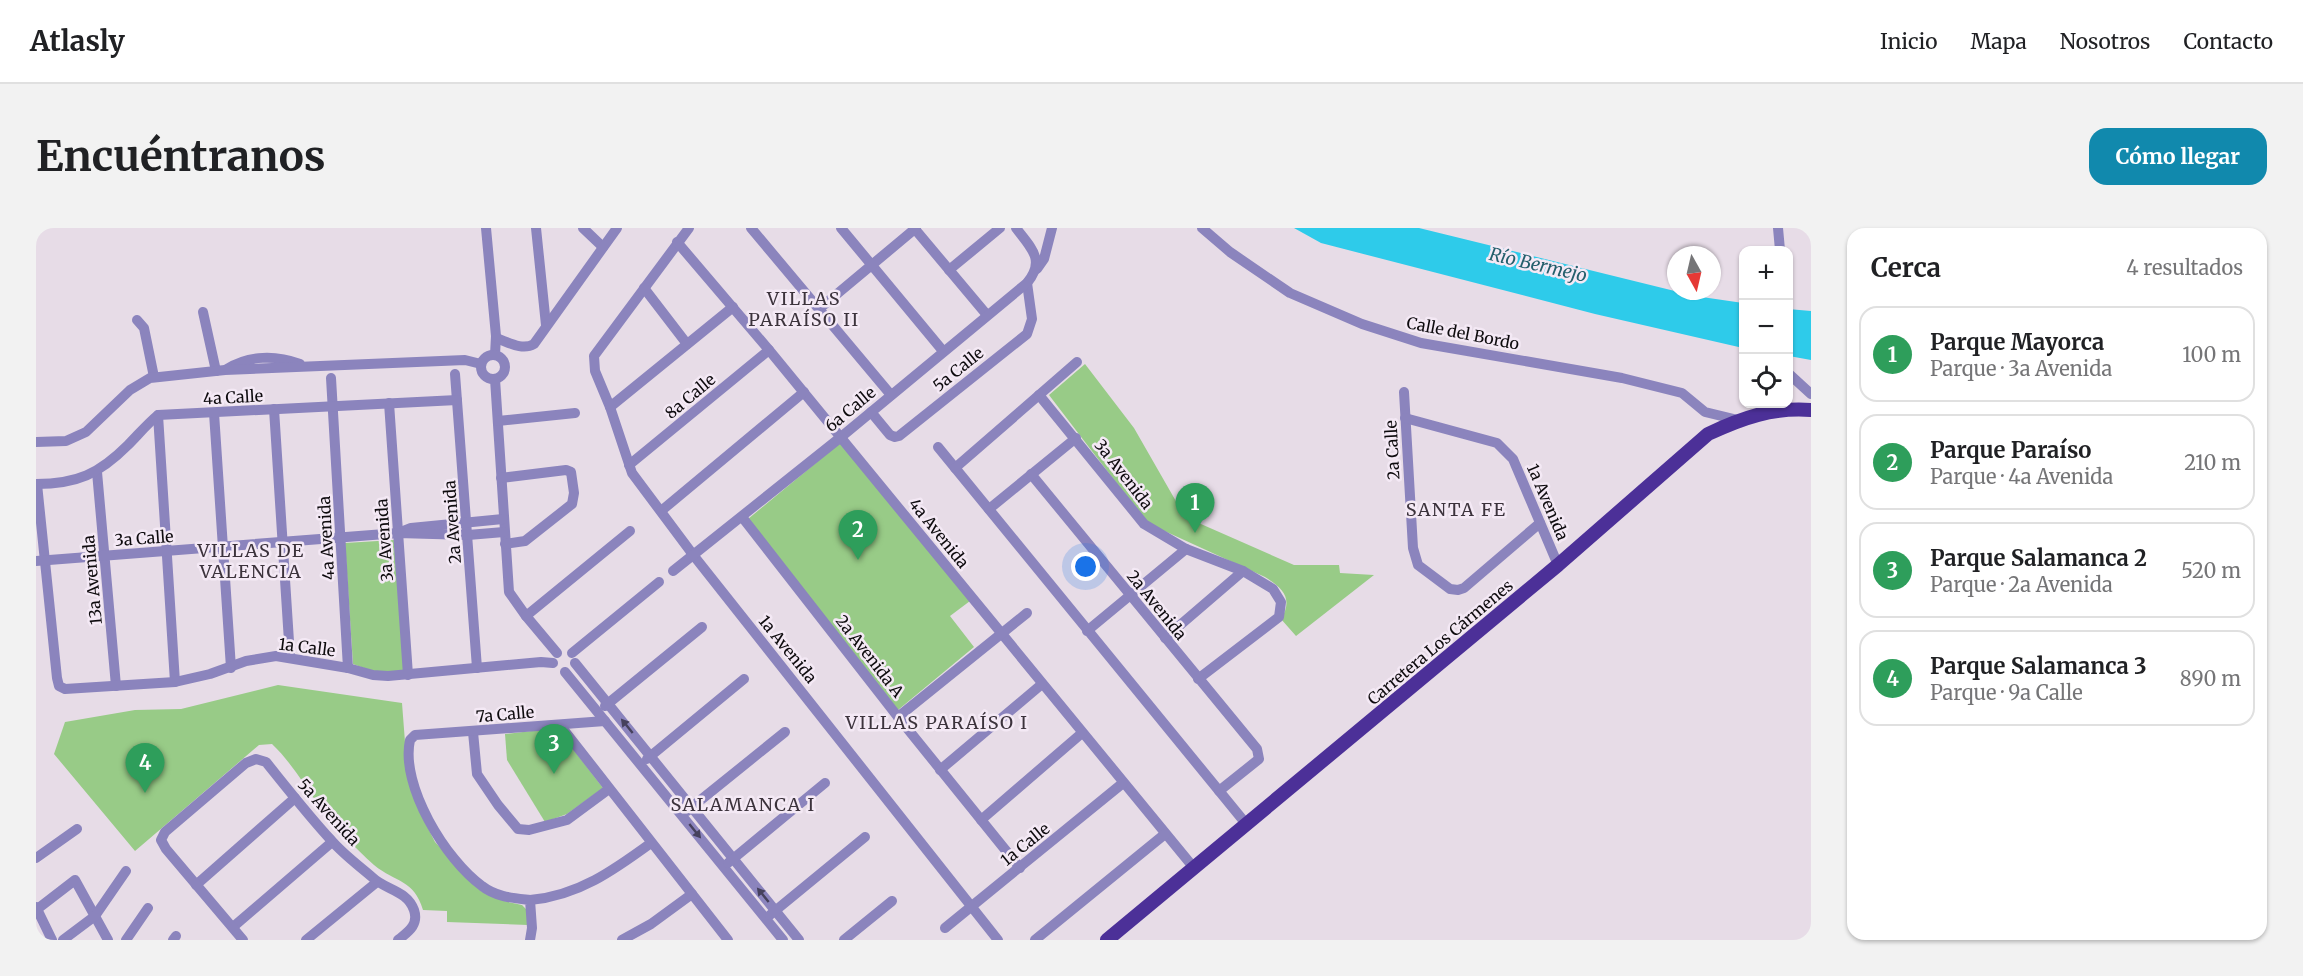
<!DOCTYPE html>
<html lang="es">
<head>
<meta charset="utf-8">
<style>
	:root { --surface:#fff; --page:#f2f2f2; --text:#202124; --muted:#757577; --line:#e0e0e0; --accent:#1189ad }
	body { margin:0; font-family:Merriweather,serif; background:var(--page); color:var(--text) }
	.controls { position:absolute; right:18px; top:18px; display:grid; overflow:hidden; border-radius:12px; box-shadow:0 2px 4px #0004 }
	.controls button { width:54px; height:54px; display:grid; place-items:center; padding:0; border:0; border-bottom:2px solid var(--line); background:var(--surface); color:var(--text); font:30px sans-serif }
	.compass { position:absolute; left:1631px; top:18px; width:54px; height:54px; border-radius:50%; background:var(--surface); box-shadow:0 2px 4px #0004; rotate:172deg }
	.you { position:absolute; left:1050px; top:339px; width:21px; height:21px; margin:-15px; border:4px solid #fff; border-radius:50%; background:#1a73e8; box-shadow:0 0 0 9px #1a73e833 }
	.badge { display:grid; place-items:center; width:39px; height:39px; border-radius:50%; background:var(--accent); color:#fff; font-size:20px; font-weight:700 }
	.pin { position:absolute; translate:-50% -50px; filter:drop-shadow(0 2px 3px #0008) }
	.pin::after { content:''; position:absolute; top:32px; width:21px; height:18px; background:inherit; clip-path:polygon(0 0,100% 0,50% 100%) }
	.list { margin:0; padding:0; list-style:none }
	h2 { display:flex; justify-content:space-between; align-items:center; height:78px; margin:0; padding:0 24px; font-size:26px }
	h2 small { font-size:20px; font-weight:400; color:var(--muted) }
	.list li { display:grid; grid-template-columns:39px 1fr auto; gap:18px; align-items:center; box-sizing:border-box; height:96px; margin:0 12px 12px; padding:0 12px; border:2px solid var(--line); border-radius:18px }
	.list b { display:block; font-size:22px; white-space:nowrap }
	.list p { margin:0; font-size:20px; white-space:nowrap; color:var(--muted) }
	.list em { font-size:20px; font-style:normal; color:var(--muted) }
	.icon { flex:none; width:33px; height:33px; fill:none; stroke:currentColor; stroke-width:2; stroke-linecap:round; stroke-linejoin:round }
	.map { position:relative; flex:none; width:1775px; height:712px; overflow:hidden; border-radius:18px }
	header { display:flex; align-items:center; gap:36px; box-sizing:border-box; height:84px; padding:0 30px; background:var(--surface); border-bottom:2px solid var(--line) }
	header strong { font-size:28px }
	nav { display:flex; gap:33px; margin-inline-start:auto; font-size:21px }
	.intro { display:flex; align-items:center; justify-content:space-between; box-sizing:border-box; height:144px; padding:0 36px }
	h1 { margin:0; font-size:42px }
	.button { padding:15px 27px; border-radius:18px; background:var(--accent); color:#fff; font-size:21px; font-weight:700 }
	main { display:flex; gap:36px; padding:0 36px }
	aside { flex:1; background:var(--surface); border-radius:18px; box-shadow:0 2px 4px #0004 }
	.map>svg:first-child { display:block }
	.green { fill:#98cb87 }
	.water { fill:#2ecbea }
	.lines { fill:none; stroke-linecap:round; stroke-linejoin:round }
	.minor { stroke:#8b84bd; stroke-width:10 }
	.major { stroke:#4c3098; stroke-width:14 }
	.oneway { fill:#46415d }
	.labels { text-anchor:middle; stroke-width:5; stroke-linejoin:round; paint-order:stroke }
	.street-label { font-size:16px; fill:#0e0b0e; stroke:#f4e9f5 }
	.water-label { font-size:18px; font-style:italic; fill:#245f6c; stroke:#f4e9f5 }
	.neighbourhood-label { font-size:18px; letter-spacing:1.5px; fill:#3c333c; stroke:#f4e9f5 }
</style>
</head>
<body>
<header>
<strong>Atlasly</strong>
<nav><a>Inicio</a><a>Mapa</a><a>Nosotros</a><a>Contacto</a></nav>
</header>
<div class="intro"><h1>Encuéntranos</h1><a class="button">Cómo llegar</a></div>
<main>
<div class="map">
<svg width="1775" height="712" viewBox="0 0 1775 712">
	<rect width="100%" height="100%" fill="#e7dce7"/>
	<!-- green -->
	<g class="green">
		<path d="M1049,136L1098,200L1149,289L1258,337H1303L1304,345L1338,347L1260,408L1245,391C1258,370 1246,360 1229,349L1111,295L1013,167Z"/>
		<polygon points="804,215 934,373 914,388 938,419 862,482 712,291"/>
		<polygon points="358,312 368,445 336,443 317,436 309,315"/>
		<path d="M242,457L366,475L372,553L381,578L399,614L445,663L468,673L486,677L491,682L492,697L411,694V683L387,682C378,651 360,655 338,637C319,620 299,599 284,579C269,558 255,534 236,516L223,517L99,623L18,526L29,494L99,482L145,481Z"/>
		<polygon points="521,500 567,560 531,586 509,594 471,532 469,506"/>
	</g>
	<!-- water -->
	<g class="water">
		<polygon points="1258,0 1383,0 1659,68 1707,75 1707,120 1559,86 1285,15"/>
		<polygon points="1752,81 1775,83 1775,132 1753,128"/>
	</g>
	<g class="lines">
		<!-- minor -->
		<g class="minor">
			<polyline points="450,0 460,108 459,127"/>
			<polyline points="500,0 510,97"/>
			<polyline points="547,0 567,19"/>
			<polyline points="653,0 558,128 559,143 574,179 596,245 658,328 962,712"/>
			<polyline points="715,0 855,167"/>
			<polyline points="805,0 907,123"/>
			<polyline points="878,0 951,87"/>
			<polyline points="1166,0 1194,24 1254,65 1326,96 1385,115 1586,150 1646,165 1669,184 1702,192"/>
			<polyline points="1742,0 1744,22"/>
			<polyline points="641,14 733,122 1158,640"/>
			<polyline points="1001,41 1008,31 1016,0"/>
			<polyline points="913,42 964,0"/>
			<polyline points="608,60 651,116"/>
			<polyline points="783,81 880,0"/>
			<polyline points="167,84 180,143"/>
			<polyline points="101,92 108,100 118,149"/>
			<path d="M460,110C472,114 486,123 498,116L581,0"/>
			<circle cx="457" cy="139" r="12"/>
			<path d="M191,141C213,127 240,127 264,136"/>
			<polyline points="1752,145 1775,166"/>
			<polyline points="419,146 441,440"/>
			<polyline points="295,150 312,440"/>
			<polyline points="459,151 473,364 490,388 521,425"/>
			<polyline points="1368,164 1377,320 1382,337 1414,361 1422,362 1428,360 1504,295"/>
			<polyline points="1003,167 1108,296 1150,321 1207,343 1237,361 1245,374 1243,389 1162,451"/>
			<polyline points="353,175 372,447"/>
			<polyline points="574,179 697,79"/>
			<polyline points="238,181 254,429"/>
			<polyline points="835,184 854,207 859,209 863,208 991,106 996,91 991,55"/>
			<polyline points="178,185 195,440"/>
			<polyline points="122,187 139,454"/>
			<polyline points="1369,190 1461,215 1477,231 1522,337"/>
			<polyline points="462,193 539,185"/>
			<polyline points="0,214 30,213 50,204 94,162 114,150 189,142 429,132 445,136"/>
			<polyline points="902,219 1211,597"/>
			<polyline points="593,237 733,122"/>
			<polyline points="919,240 1041,134"/>
			<polyline points="61,244 80,458"/>
			<polyline points="995,246 1221,521 1223,531 1183,563"/>
			<polyline points="465,250 530,242 535,244 538,265 536,276 489,313 469,316"/>
			<path d="M0,256C41,256 63,246 92,217C102,207 111,196 122,187L421,172"/>
			<polyline points="1,256 21,450 23,458 29,461 139,454 174,446 210,433 240,428 312,440 337,447 352,448 505,434 517,435"/>
			<polyline points="953,281 1040,210"/>
			<polyline points="625,283 768,164"/>
			<polyline points="706,289 862,489 984,640"/>
			<polyline points="365,304 375,300 467,291"/>
			<polyline points="0,333 362,305 432,307 468,304"/>
			<path d="M637,343L805,209L991,55C1010,32 995,20 980,0"/>
			<polyline points="490,388 594,303"/>
			<polyline points="1051,403 1150,321"/>
			<polyline points="1129,410 1207,343"/>
			<polyline points="536,425 623,354"/>
			<polyline points="539,435 763,712"/>
			<polyline points="529,444 747,712"/>
			<polyline points="569,478 666,399"/>
			<polyline points="862,489 991,385"/>
			<polyline points="524,497 692,712"/>
			<polyline points="437,504 441,546 462,577 482,601 493,602 531,592 573,561"/>
			<polyline points="611,531 708,451"/>
			<polyline points="904,542 1006,456"/>
			<polyline points="651,583 749,504"/>
			<polyline points="945,592 1046,505"/>
			<polyline points="0,630 41,601"/>
			<polyline points="692,635 789,555"/>
			<polyline points="160,657 259,570"/>
			<path d="M494,672C542,668 578,642 615,615"/>
			<polyline points="0,679 16,712"/>
			<polyline points="0,682 39,652 72,712"/>
			<polyline points="734,687 829,609"/>
			<polyline points="197,699 296,614"/>
			<polyline points="909,700 1087,555"/>
			<polyline points="27,712 59,688 90,643"/>
			<polyline points="90,712 112,680"/>
			<polyline points="137,712 140,708"/>
			<path d="M207,712L130,621L125,612L129,604L210,535L220,531L230,534C251,560 272,587 295,612C307,626 322,637 336,649C349,662 371,662 378,682C383,697 372,704 362,712"/>
			<polyline points="270,712 341,654"/>
			<path d="M494,712L496,700L494,672C477,670 460,669 446,658C410,632 364,558 374,512L379,507L569,493"/>
			<polyline points="586,712 615,696 656,666"/>
			<polyline points="808,712 856,673"/>
			<polyline points="999,712 1129,606"/>
		</g>
		<!-- major -->
		<path class="major" d="M1071,712L1522,337L1672,206C1706,190 1737,179 1775,182"/>
	</g>
	<!-- one-way arrows -->
	<defs><path id="oneway-solid" d="M-6-.8H1V-3.2L6.5 0L1 3.2V.8H-6Z" transform="scale(1.5)"/></defs>
	<g class="oneway">
		<use href="#oneway-solid" transform="translate(591 498) rotate(-129)"/>
		<use href="#oneway-solid" transform="translate(659 603) rotate(51)"/>
		<use href="#oneway-solid" transform="translate(727 667) rotate(-129)"/>
	</g>
	<g class="labels">
		<!-- street labels -->
		<g class="street-label">
			<text transform="translate(1427 105) rotate(11)" y="6">Calle del Bordo</text>
			<text transform="translate(922 141) rotate(-39)" y="6">5a Calle</text>
			<text transform="translate(654 168) rotate(-40)" y="6">8a Calle</text>
			<text transform="translate(197 169) rotate(-3)" y="6">4a Calle</text>
			<text transform="translate(814 181) rotate(-40)" y="6">6a Calle</text>
			<text transform="translate(1356 222) rotate(-93)" y="6">2a Calle</text>
			<text transform="translate(1088 246) rotate(52)" y="6">3a Avenida</text>
			<text transform="translate(1512 274) rotate(67)" y="6">1a Avenida</text>
			<text transform="translate(416 294) rotate(-94)" y="6">2a Avenida</text>
			<text transform="translate(903 305) rotate(51)" y="6">4a Avenida</text>
			<text transform="translate(108 310) rotate(-4)" y="6">3a Calle</text>
			<text transform="translate(290 310) rotate(-93)" y="6">4a Avenida</text>
			<text transform="translate(348 312) rotate(-94)" y="6">3a Avenida</text>
			<text transform="translate(56 352) rotate(-95)" y="6">13a Avenida</text>
			<text transform="translate(1121 377) rotate(51)" y="6">2a Avenida</text>
			<text transform="translate(1404 414) rotate(-40)" y="6">Carretera Los Cármenes</text>
			<text transform="translate(271 419) rotate(7)" y="6">1a Calle</text>
			<text transform="translate(752 421) rotate(51)" y="6">1a Avenida</text>
			<text transform="translate(834 428) rotate(52)" y="6">2a Avenida A</text>
			<text transform="translate(469 486) rotate(-5)" y="6">7a Calle</text>
			<text transform="translate(293 584) rotate(48)" y="6">5a Avenida</text>
			<text transform="translate(989 616) rotate(-39)" y="6">1a Calle</text>
		</g>
		<!-- water labels -->
		<g class="water-label">
			<text transform="translate(1502 37) rotate(13)" y="6">Río Bermejo</text>
		</g>
		<!-- neighbourhood labels -->
		<g class="neighbourhood-label">
			<text x="768" y="77">VILLAS<tspan x="768" dy="21">PARAÍSO II</tspan></text>
			<text x="1420" y="288">SANTA FE</text>
			<text x="215" y="329">VILLAS DE<tspan x="215" dy="21">VALENCIA</tspan></text>
			<text x="901" y="501">VILLAS PARAÍSO I</text>
			<text x="707" y="583">SALAMANCA I</text>
		</g>
	</g>
</svg>
<div class="controls">
<button>+</button>
<button>−</button>
<button><svg class="icon" aria-label="locate" viewBox="0 0 24 24"><circle cx="12" cy="12" r="6"/><path d="M12 2v4M12 18v4M2 12h4M18 12h4"/></svg></button>
</div>
<svg class="compass" viewBox="-18 -18 36 36"><path d="M0-13l5 13h-10z" fill="#e53935"/><path d="M0 13l5-13h-10z" fill="#757577"/></svg>
<div class="you"></div>
<div class="pin badge" style="left:1159px;top:305px;background:#2e9e5b">1</div>
<div class="pin badge" style="left:822px;top:332px;background:#2e9e5b">2</div>
<div class="pin badge" style="left:518px;top:546px;background:#2e9e5b">3</div>
<div class="pin badge" style="left:109px;top:565px;background:#2e9e5b">4</div>
</div>
<aside>
<h2>Cerca<small>4 resultados</small></h2>
<ul class="list">
<li><span class="badge" style="background:#2e9e5b">1</span><div><b>Parque Mayorca</b><p>Parque · 3a Avenida</p></div><em>100 m</em></li>
<li><span class="badge" style="background:#2e9e5b">2</span><div><b>Parque Paraíso</b><p>Parque · 4a Avenida</p></div><em>210 m</em></li>
<li><span class="badge" style="background:#2e9e5b">3</span><div><b>Parque Salamanca 2</b><p>Parque · 2a Avenida</p></div><em>520 m</em></li>
<li><span class="badge" style="background:#2e9e5b">4</span><div><b>Parque Salamanca 3</b><p>Parque · 9a Calle</p></div><em>890 m</em></li>
</ul>
</aside>
</main>
</body>
</html>
